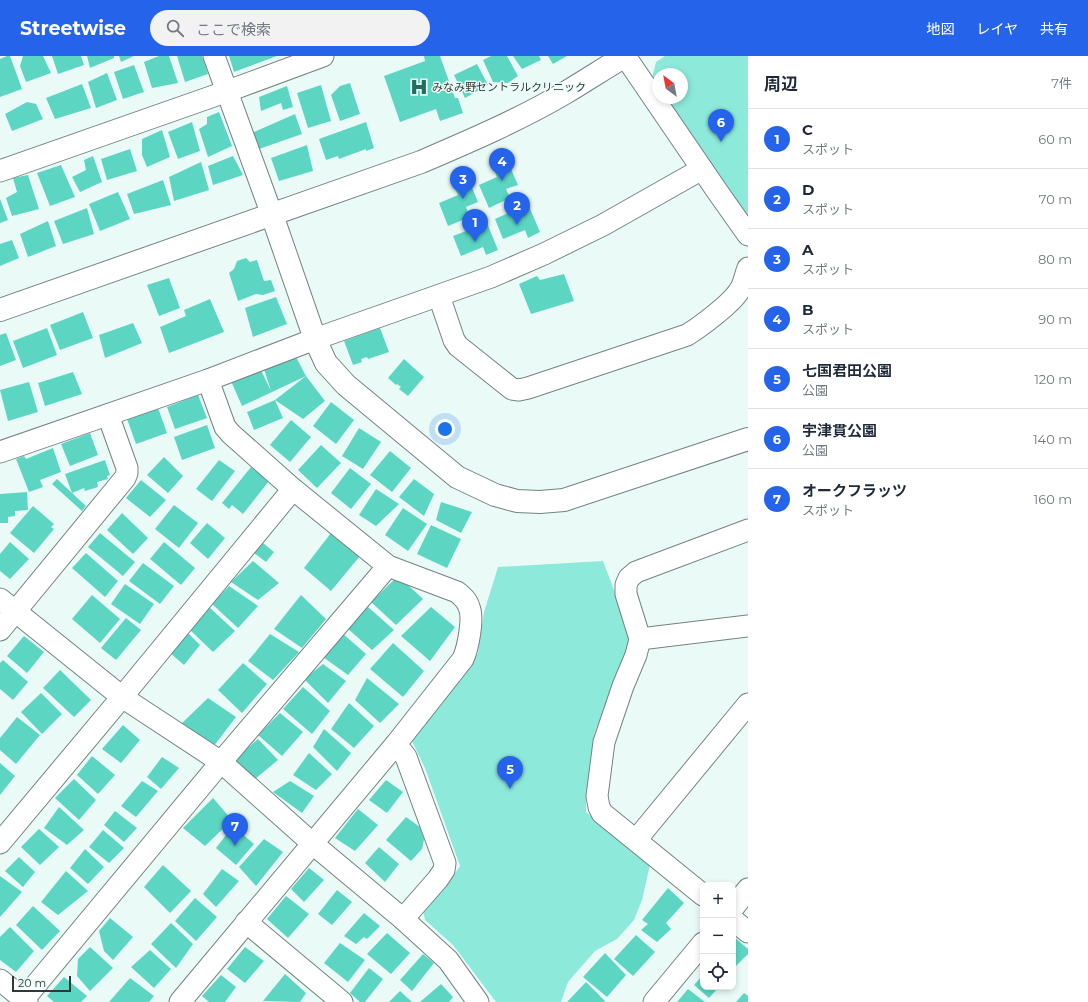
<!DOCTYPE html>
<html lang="ja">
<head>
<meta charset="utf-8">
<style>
	:root { --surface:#fff; --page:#f2f2f3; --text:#1f2937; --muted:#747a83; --line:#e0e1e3; --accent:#2563eb }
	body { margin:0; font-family:Montserrat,"Noto Sans JP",sans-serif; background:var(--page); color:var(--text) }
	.controls { position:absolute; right:12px; bottom:12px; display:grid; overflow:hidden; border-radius:8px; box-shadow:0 2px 6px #0003 }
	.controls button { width:36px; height:36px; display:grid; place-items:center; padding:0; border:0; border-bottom:1px solid var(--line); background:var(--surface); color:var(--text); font:20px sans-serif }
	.compass { position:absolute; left:652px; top:12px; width:36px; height:36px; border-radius:50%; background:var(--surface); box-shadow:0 2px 6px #0003; rotate:328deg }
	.scale { position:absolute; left:12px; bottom:10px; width:59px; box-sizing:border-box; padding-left:4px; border:2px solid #323837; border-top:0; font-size:11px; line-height:14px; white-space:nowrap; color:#323837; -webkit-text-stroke:3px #eafbf7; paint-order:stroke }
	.you { position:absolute; left:445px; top:373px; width:14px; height:14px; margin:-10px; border:3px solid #fff; border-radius:50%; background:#1a73e8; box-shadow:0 0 0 6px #1a73e833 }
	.badge { display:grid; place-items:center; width:26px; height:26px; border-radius:50%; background:var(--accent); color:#fff; font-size:13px; font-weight:700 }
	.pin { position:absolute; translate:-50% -33px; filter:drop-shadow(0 1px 2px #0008) }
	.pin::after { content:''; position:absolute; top:21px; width:14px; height:12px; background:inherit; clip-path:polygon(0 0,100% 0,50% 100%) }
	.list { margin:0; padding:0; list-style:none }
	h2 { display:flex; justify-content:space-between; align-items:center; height:52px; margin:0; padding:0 16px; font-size:17px }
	h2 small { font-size:13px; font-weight:400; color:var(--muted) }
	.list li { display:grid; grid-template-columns:26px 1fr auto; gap:12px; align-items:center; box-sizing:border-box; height:60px; padding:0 16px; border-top:1px solid var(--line) }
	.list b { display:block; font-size:15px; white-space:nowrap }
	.list p { margin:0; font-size:13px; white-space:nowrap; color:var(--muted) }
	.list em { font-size:13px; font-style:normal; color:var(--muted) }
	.icon { flex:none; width:22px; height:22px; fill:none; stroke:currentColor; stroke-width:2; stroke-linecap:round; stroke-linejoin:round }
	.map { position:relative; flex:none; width:748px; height:946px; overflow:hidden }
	header { display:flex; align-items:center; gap:24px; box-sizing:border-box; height:56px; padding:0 20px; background:var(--accent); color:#fff }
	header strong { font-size:19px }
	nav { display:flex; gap:22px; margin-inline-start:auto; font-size:14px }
	.search { width:280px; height:36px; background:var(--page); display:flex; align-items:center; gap:10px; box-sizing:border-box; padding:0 14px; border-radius:22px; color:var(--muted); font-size:15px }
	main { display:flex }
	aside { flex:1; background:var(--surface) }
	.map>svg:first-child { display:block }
	.green { fill:#8deada }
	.building { fill:#5cd6c3 }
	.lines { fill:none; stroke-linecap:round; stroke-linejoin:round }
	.minor-casing { stroke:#748380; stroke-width:23 }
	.tertiary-casing { stroke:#748380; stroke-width:24 }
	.minor { stroke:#fff; stroke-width:21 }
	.tertiary { stroke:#fff; stroke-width:22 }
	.labels { text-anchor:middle; stroke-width:3; stroke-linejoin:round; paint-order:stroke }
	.poi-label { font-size:11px; fill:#323837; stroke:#eafbf7; text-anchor:start }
</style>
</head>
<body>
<header>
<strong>Streetwise</strong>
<div class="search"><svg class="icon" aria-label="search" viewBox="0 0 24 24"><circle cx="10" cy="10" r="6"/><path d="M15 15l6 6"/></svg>ここで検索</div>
<nav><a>地図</a><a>レイヤ</a><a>共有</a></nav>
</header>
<main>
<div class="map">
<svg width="748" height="946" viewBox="0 0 748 946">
	<rect width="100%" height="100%" fill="#eafbf7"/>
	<!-- green -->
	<g class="green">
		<polygon points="665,0 748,0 748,167 665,42 682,42 682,18 658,18 658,32 652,22 656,6"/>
		<polygon points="603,505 632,581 594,678 591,720 586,745 586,756 650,809 642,844 634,864 617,883 595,895 568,926 561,946 496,946 453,889 425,864 423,854 446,830 460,810 425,712 409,679 478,597 484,556 498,511"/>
	</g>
	<!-- building -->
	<g class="building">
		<polygon points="7,0 10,0 22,33 0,41 0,3"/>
		<polygon points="23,0 43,0 51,17 26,26 20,10"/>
		<polygon points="52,0 81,0 84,9 58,18"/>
		<polygon points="87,0 114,0 114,2 90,12"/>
		<polygon points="119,0 134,0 121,6"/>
		<polygon points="159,0 169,0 178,27 152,32 144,6"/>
		<polygon points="177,0 202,0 208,18 185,26"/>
		<polygon points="229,0 277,0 234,16"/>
		<polygon points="424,0 440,0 455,42 458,42 463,57 440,65 436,53 400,66 384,20 425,5"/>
		<polygon points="491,0 507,0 518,20 508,27 493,26 483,4"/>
		<polygon points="513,0 539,0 541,4 522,13"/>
		<polygon points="548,0 567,0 553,8"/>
		<polygon points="477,8 488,29 465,42 454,19"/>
		<polygon points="134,9 144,36 123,43 114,16"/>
		<polygon points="107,17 117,44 96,52 88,26"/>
		<polygon points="350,27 360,58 340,65 331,39 340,30"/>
		<polygon points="82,28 91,52 55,63 46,42"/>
		<polygon points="321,29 331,65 308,72 297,37"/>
		<polygon points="287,30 293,51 283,54 281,47 261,55 259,41"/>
		<polygon points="27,46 36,48 43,63 12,75 5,58"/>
		<polygon points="219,56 232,90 208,101 199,73 207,68 207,61"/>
		<polygon points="295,58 302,78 259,93 252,77"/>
		<polygon points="192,66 200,95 178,103 168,76"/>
		<polygon points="366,66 374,92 366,95 366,93 339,103 338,100 326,104 319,83"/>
		<polygon points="162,74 170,101 147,111 142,99 142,83"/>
		<polygon points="307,89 313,115 279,125 271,102"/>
		<polygon points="130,93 137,115 107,124 101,103"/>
		<polygon points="93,100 102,126 80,136 72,121 86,114 84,104"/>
		<polygon points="233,100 243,119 213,129 208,110"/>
		<polygon points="507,104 518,129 506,133 510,142 489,152 479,129 497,121 493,111"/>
		<polygon points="201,106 209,134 174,145 169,121"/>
		<polygon points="61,109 75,141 50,150 37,117"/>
		<polygon points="28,119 39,153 12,160 6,142 17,136 13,122"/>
		<polygon points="468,122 478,146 466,151 470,161 448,170 439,147 458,139 453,128"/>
		<polygon points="163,124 171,149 134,158 127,138"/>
		<polygon points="118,136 130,163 100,175 89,148"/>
		<polygon points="0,143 8,164 0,167"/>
		<polygon points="528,148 540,176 528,182 525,174 503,183 495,163"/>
		<polygon points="87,152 94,178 63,188 54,165"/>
		<polygon points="48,165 56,190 28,201 20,178"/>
		<polygon points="487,167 498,194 486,199 483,191 461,200 453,180"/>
		<polygon points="12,184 19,202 0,210 0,188"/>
		<polygon points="246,202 250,206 257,204 264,225 271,224 275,235 263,239 256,238 238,245 229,217 234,213 237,205"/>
		<polygon points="564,218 574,245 531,258 519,228 537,220 540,224"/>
		<polygon points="169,222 180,252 159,260 147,229"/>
		<polygon points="276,241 287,268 253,281 245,252"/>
		<polygon points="210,243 224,276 169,297 160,271 186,260 184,254"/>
		<polygon points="83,256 93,282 60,294 50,269"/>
		<polygon points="133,267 142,287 105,302 99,279"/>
		<polygon points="47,272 57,299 23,312 13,285"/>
		<polygon points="380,272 389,296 368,303 367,301 361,303 362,306 353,309 344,285"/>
		<polygon points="6,277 16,304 0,310 0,279"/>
		<polygon points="296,301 306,320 325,345 303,363 275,344 306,320 242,350 231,325 260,312 271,335 264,313"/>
		<polygon points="404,303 424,321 408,340 399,333 401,331 397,328 396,329 388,322"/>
		<polygon points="73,316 82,338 45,350 38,327"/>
		<polygon points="29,326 38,356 8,365 0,334"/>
		<polygon points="198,339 207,362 175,373 167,351"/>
		<polygon points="275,344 283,362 254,374 247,356"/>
		<polygon points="331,346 354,364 336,388 313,370"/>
		<polygon points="158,352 167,377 136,388 127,363"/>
		<polygon points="291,364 311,381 290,406 270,389"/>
		<polygon points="207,369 215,392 182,404 174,381"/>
		<polygon points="359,372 381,386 363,413 342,400"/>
		<polygon points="90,377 98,399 70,410 61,388"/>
		<polygon points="321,389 341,407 317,432 298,414"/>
		<polygon points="53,392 61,416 40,424 43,431 29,436 16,403 24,400 26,403"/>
		<polygon points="390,395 411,412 392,436 370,419"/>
		<polygon points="164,401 183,420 168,437 147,419"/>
		<polygon points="105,404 110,419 107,420 108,423 97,426 98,431 85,435 84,432 72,437 65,418"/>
		<polygon points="219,404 235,415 212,445 196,433"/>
		<polygon points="251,411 269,425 243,458 232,449 229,453 222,447"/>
		<polygon points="350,412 371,428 351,453 331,437"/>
		<polygon points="57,423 86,450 82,455 52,428"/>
		<polygon points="414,423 434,438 424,460 399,441"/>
		<polygon points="141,424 166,444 150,461 126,442"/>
		<polygon points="376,433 399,448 376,470 359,459"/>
		<polygon points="27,436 28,454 15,455 15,460 8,461 8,467 0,467 0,438"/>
		<polygon points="441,446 472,456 461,477 436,464"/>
		<polygon points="174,449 198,467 179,492 155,473"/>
		<polygon points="33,450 54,468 51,471 54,473 34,497 10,477"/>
		<polygon points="403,452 427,468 408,495 385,479"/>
		<polygon points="122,457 148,482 133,498 107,474"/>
		<polygon points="207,467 225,482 208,503 190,487"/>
		<polygon points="431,469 461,483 447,512 417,498"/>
		<polygon points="100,477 135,506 123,520 88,491"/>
		<polygon points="331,477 360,500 331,535 304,512"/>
		<polygon points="10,486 29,503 10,523 0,515 0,498"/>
		<polygon points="164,486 195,512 181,529 150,503"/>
		<polygon points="263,487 274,496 266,506 254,497"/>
		<polygon points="86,497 118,525 105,541 72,512"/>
		<polygon points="253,505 279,527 258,544 231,526"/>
		<polygon points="143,507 174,530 160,548 129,525"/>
		<polygon points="398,520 423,543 396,569 371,546"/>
		<polygon points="125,528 154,548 140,568 111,548"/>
		<polygon points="229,530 258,550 238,572 212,548"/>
		<polygon points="92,539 120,563 100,587 72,563"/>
		<polygon points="301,539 326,563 302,592 274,573"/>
		<polygon points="209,551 235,575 213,596 188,572"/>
		<polygon points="368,551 394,574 372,594 347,572"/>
		<polygon points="431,551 455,571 430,605 401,580"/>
		<polygon points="126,562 141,574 116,604 101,592"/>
		<polygon points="186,575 200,589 184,609 169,596"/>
		<polygon points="342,577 366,598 348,619 323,601"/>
		<polygon points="270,578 299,596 273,624 248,605"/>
		<polygon points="24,580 44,596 27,617 7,600"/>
		<polygon points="393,587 424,615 403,641 370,613"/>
		<polygon points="3,604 28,626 13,644 0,633 0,607"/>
		<polygon points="243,607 267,628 242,657 218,634"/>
		<polygon points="323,608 346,625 328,647 304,623"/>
		<polygon points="60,614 91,644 74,661 43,632"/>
		<polygon points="367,622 399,648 380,667 355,644"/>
		<polygon points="303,631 330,655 312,678 283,653"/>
		<polygon points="41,637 62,658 42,678 21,656"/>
		<polygon points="208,642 236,661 213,691 180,669"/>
		<polygon points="349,647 374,670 354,692 331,673"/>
		<polygon points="280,657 303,676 282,700 258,679"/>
		<polygon points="17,661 40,679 16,708 0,694 0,682"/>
		<polygon points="123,669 140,684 121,707 102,693"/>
		<polygon points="324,673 351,697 337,715 313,691"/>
		<polygon points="258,683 278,704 255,723 232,706"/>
		<polygon points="309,697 332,718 316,734 293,719"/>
		<polygon points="92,700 115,719 98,738 77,719"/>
		<polygon points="162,701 179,712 161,733 147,721"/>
		<polygon points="0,707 15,720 0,739"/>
		<polygon points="74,723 96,744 79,764 55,742"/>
		<polygon points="386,724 403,736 387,757 369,744"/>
		<polygon points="142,725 158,735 136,761 121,750"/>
		<polygon points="290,725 314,740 302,757 273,736"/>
		<polygon points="213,742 232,764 205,790 183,772"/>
		<polygon points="59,751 84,774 67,789 44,772"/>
		<polygon points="358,753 378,769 355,795 335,782"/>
		<polygon points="115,755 137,772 124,786 104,769"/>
		<polygon points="406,761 420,771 424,783 422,793 411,805 386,784"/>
		<polygon points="233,770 254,788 236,809 216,792"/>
		<polygon points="39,773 59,791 40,809 21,791"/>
		<polygon points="103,774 124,792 109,807 89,791"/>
		<polygon points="264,783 283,796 256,830 239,811"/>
		<polygon points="379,791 399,808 385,826 365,807"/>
		<polygon points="85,793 104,811 88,828 70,812"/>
		<polygon points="19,801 35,816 23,831 5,815"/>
		<polygon points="163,809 191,835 170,857 144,831"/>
		<polygon points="309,812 324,824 304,846 291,833"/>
		<polygon points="222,813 239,825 216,851 203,838"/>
		<polygon points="66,815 88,835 58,859 41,846"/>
		<polygon points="0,820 22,836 0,861"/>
		<polygon points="668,832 684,847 666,867 671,873 657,886 641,874 648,868 642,864"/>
		<polygon points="337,834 352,846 332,869 318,858"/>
		<polygon points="286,840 309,858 288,882 267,863"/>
		<polygon points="195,842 217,861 196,885 175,865"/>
		<polygon points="33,850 60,875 42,894 16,869"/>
		<polygon points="364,857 380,870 367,883 364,881 356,888 344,880"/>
		<polygon points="110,862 133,881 113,904 104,895 99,875"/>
		<polygon points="171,867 193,888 176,912 151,888"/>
		<polygon points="10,871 34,895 16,916 0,904 0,881"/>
		<polygon points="387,877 410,897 391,918 367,898"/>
		<polygon points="636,879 655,896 633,920 614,903"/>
		<polygon points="733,880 748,893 748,898 733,913"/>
		<polygon points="340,887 365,904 348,926 324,907"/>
		<polygon points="90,891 113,912 90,935 77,920 78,903"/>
		<polygon points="245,891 264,905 245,927 227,913"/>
		<polygon points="150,894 171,913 154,932 131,911"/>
		<polygon points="605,897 626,919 607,941 583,921"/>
		<polygon points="423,898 434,907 412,935 400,924"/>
		<polygon points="369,912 383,923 365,946 360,946 350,937"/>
		<polygon points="285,918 306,937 300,946 263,945"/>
		<polygon points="221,919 236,931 225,946 209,946 202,940"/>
		<polygon points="703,919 703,931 719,931 709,942 694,929"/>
		<polygon points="64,921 87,940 81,946 54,946 47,940"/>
		<polygon points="130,922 154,940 149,946 109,946"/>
		<polygon points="586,926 605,945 604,946 567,946"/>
		<polygon points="441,928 453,941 449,946 420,946"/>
		<polygon points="688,933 705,946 677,946"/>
		<polygon points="400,935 412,946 389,946"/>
		<polygon points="744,937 748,940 748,946 736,946"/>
	</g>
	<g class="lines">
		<!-- minor casing -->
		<g class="minor-casing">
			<g id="minor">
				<polyline points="214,0 272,159"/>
				<polyline points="625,0 717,135 748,179"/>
				<polyline points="0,115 228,35 323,0"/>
				<path d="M439,240L454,284L458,290L512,333L519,334L528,332L687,279C700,271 731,248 739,235C744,229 745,219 748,212"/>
				<polyline points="0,396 208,324 315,283 491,221 544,198 603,169 702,113"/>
				<polyline points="0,543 122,641 221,706 313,788 403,863 448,904 478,946"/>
				<polyline points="0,574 125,422 127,417 127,412 108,359"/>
				<polyline points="640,583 748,570"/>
				<polyline points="396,688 406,701 445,807 444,814 438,823 403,863"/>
				<polyline points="636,784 748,648"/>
				<polyline points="0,787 122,641 293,433"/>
				<polyline points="703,839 602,757 599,751 597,740 604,686 623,630 636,599 640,583 626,538 626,529 629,522 636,516 748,474"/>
				<polyline points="733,852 748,833"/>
				<polyline points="733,864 748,876"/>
				<polyline points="246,866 342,946"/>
				<polyline points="0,924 27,946"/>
				<polyline points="24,943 221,706 388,510"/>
				<path d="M180,946L396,688L463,603C468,592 474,562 469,551C467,544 462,540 457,536L388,510L293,433L231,378L225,371L208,324"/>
				<polyline points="654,946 703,887"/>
			</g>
		</g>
		<!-- tertiary casing -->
		<g class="tertiary-casing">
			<g id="tertiary">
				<polyline points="272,159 315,283 326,307 346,329 457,421 495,439 517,445 540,446 564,444 748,383"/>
				<path d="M0,254L421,106C470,85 519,64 565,37C585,25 605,12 625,0"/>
			</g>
		</g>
		<!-- minor -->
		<use href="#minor" class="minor"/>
		<!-- tertiary -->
		<use href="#tertiary" class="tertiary"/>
	</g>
	<!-- icons -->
	<defs>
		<g id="hospital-bare" transform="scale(1.38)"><path d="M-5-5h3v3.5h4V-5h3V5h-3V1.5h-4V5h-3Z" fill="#246b61" stroke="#eafbf7" stroke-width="2.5" paint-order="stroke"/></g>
	</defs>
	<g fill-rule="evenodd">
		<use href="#hospital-bare" x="419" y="31"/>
	</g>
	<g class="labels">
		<!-- poi labels -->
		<g class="poi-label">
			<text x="432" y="35">みなみ野セントラルクリニック</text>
		</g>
	</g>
</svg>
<div class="controls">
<button>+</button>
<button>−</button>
<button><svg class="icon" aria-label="locate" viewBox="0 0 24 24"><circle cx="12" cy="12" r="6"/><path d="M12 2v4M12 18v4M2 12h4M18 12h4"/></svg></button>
</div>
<svg class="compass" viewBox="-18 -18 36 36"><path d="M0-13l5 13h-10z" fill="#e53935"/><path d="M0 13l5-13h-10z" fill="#747a83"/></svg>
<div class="scale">20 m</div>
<div class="you"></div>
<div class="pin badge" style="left:475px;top:186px">1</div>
<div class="pin badge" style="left:517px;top:169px">2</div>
<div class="pin badge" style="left:463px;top:143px">3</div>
<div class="pin badge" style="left:502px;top:125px">4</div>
<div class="pin badge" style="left:510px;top:733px">5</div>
<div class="pin badge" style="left:721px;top:86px">6</div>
<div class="pin badge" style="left:235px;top:790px">7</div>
</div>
<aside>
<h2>周辺<small>7件</small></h2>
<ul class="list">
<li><span class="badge">1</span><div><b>C</b><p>スポット</p></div><em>60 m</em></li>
<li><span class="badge">2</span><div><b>D</b><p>スポット</p></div><em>70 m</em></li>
<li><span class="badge">3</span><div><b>A</b><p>スポット</p></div><em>80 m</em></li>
<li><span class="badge">4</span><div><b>B</b><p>スポット</p></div><em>90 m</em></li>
<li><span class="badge">5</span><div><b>七国君田公園</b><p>公園</p></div><em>120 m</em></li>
<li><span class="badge">6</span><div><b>宇津貫公園</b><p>公園</p></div><em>140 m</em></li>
<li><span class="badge">7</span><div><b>オークフラッツ</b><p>スポット</p></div><em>160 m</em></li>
</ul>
</aside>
</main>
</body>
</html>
